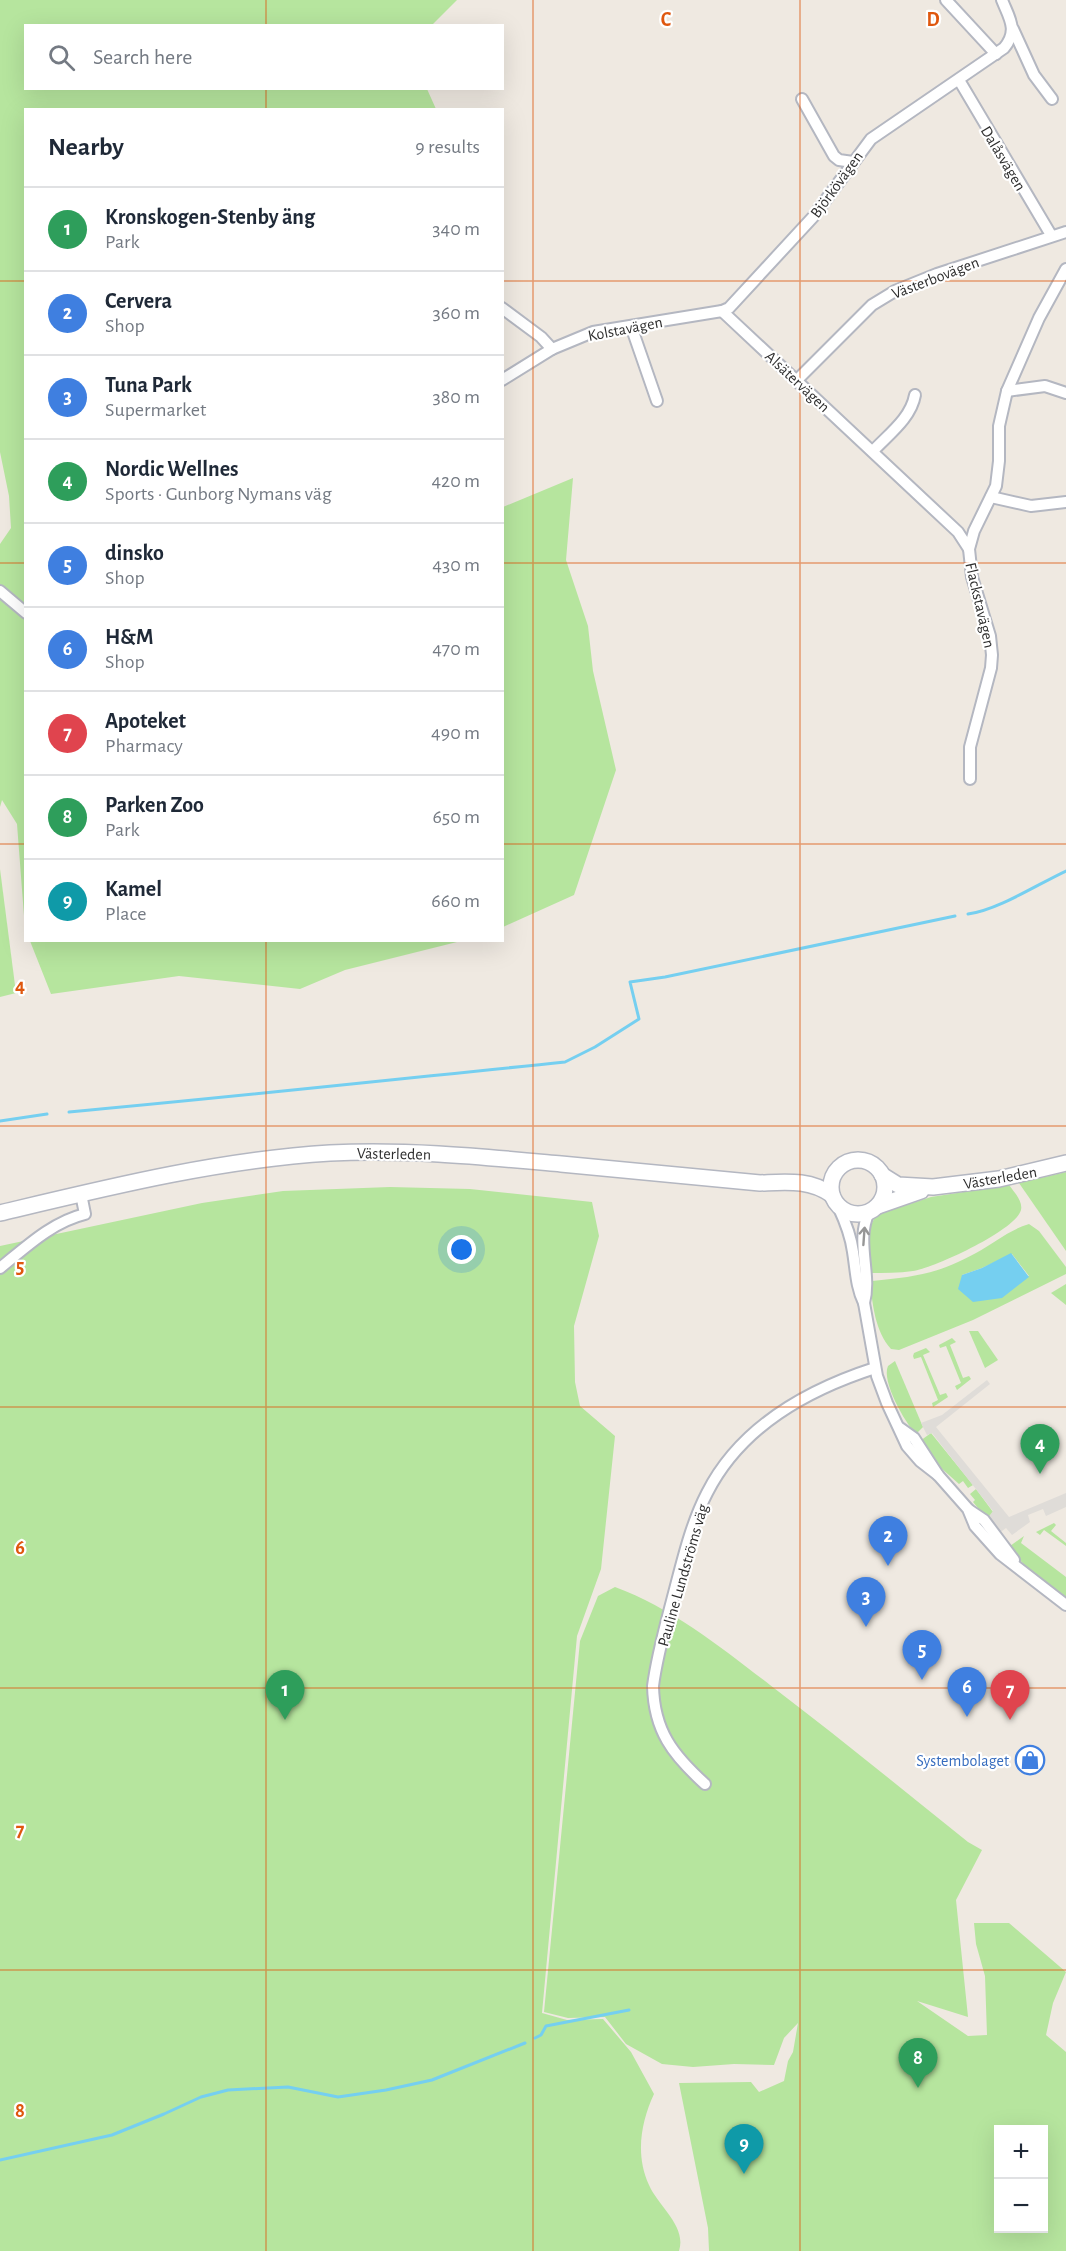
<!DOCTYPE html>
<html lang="en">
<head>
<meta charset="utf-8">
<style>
	:root { --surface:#fff; --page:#f2f2f3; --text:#1f2937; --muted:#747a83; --line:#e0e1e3; --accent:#4264fb }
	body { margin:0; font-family:"Alegreya Sans",sans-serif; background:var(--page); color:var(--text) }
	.controls { position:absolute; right:18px; bottom:18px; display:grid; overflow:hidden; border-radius:0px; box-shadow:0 6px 24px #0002 }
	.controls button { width:54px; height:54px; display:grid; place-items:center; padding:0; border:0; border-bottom:2px solid var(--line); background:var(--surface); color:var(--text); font:30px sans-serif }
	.you { position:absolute; left:462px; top:1250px; width:21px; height:21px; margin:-15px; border:4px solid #fff; border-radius:50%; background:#1a73e8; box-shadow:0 0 0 9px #1a73e833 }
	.badge { display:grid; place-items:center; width:39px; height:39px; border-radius:50%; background:var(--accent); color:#fff; font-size:20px; font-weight:700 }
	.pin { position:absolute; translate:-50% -50px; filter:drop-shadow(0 2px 3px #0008) }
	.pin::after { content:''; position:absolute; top:32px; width:21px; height:18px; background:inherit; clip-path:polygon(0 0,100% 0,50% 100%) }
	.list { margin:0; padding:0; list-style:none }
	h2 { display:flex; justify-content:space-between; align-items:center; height:78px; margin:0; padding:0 24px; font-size:26px }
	h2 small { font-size:20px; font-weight:400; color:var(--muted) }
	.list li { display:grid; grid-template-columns:39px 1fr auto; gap:18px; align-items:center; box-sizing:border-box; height:84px; padding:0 24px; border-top:2px solid var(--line) }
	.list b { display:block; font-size:22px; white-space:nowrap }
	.list p { margin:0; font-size:20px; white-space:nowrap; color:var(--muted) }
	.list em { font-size:20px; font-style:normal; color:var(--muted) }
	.icon { flex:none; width:33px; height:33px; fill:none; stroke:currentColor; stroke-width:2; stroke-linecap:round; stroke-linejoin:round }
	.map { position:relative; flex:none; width:1066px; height:2251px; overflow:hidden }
	.search { position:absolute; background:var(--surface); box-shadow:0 6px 24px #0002; left:24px; top:24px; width:480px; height:66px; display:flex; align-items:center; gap:15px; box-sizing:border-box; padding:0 21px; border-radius:0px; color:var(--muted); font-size:22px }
	.panel { position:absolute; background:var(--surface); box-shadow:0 6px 24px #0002; left:24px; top:108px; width:480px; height:834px; border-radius:0px }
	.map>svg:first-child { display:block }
	.green { fill:#b6e59e; fill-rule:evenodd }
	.plaza { fill:#dfdcd8 }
	.water { fill:#75cff0 }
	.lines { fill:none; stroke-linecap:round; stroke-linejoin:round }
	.stream { stroke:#75cff0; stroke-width:3 }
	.street-casing { stroke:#b4b7c1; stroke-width:14 }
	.secondary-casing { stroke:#b4b7c1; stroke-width:18 }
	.street { stroke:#fff; stroke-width:10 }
	.secondary { stroke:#fff; stroke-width:15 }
	.oneway { stroke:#969696 }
	.grid { fill:none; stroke:#df570e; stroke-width:1.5; stroke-opacity:0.55 }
	.labels { text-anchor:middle; stroke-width:4.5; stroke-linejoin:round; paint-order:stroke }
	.street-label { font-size:16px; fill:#2e2e2e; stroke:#fff }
	.shop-label { font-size:16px; fill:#366cbe; stroke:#fff; text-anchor:end }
	.grid-label { font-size:20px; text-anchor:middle; font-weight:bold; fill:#df570e; stroke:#fff; stroke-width:4.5; stroke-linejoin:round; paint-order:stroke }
</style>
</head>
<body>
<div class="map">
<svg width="1066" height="2251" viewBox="0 0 1066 2251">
	<rect width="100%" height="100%" fill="#efe9e1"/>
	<!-- green -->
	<g class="green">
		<polygon points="0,0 457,0 432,25 26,26 26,88 427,89 436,109 26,110 25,929 17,824 2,800 0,807 0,544 11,528 9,496 0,452"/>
		<polygon points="573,478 566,560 588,626 593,671 616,770 574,895 503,927 503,507"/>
		<polygon points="0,869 16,993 0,997"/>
		<polygon points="30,941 461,941 345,970 300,989 179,976 51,994"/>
		<polygon points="1066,1172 1066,1251 1019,1183"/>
		<path d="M1009,1185C1014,1192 1023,1201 1021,1210C1016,1230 934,1268 913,1271C899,1273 884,1273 870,1273L867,1233L876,1215L931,1197Z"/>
		<path d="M390,1187L470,1189L592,1202L599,1236L574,1326L575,1382L580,1406L615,1436L601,1569L577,1636L542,2013L567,2020L603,2019L631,2052L654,2094C641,2122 635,2155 649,2185C658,2206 687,2226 679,2251H0V1246L202,1203L283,1191Z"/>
		<path d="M1029,1224L1039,1231L1066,1267V1274L973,1320L899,1350L891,1349C875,1331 873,1306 870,1283L872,1281C914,1277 938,1274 976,1253C994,1243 1009,1230 1029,1224ZM1012,1254L1029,1276L962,1275L982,1268Z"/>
		<polygon points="1066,1284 1066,1305 1051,1293"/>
		<polygon points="969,1331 978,1331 998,1360 985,1368"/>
		<polygon points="952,1338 956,1342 950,1345 963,1378 969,1376 971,1379 957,1390 955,1386 961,1383 946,1346 940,1348 939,1345"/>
		<polygon points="926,1348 930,1352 923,1355 940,1395 946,1393 948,1397 933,1407 932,1403 938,1400 921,1357 914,1359 913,1356 914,1353"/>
		<path d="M895,1361L923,1427L916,1434C905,1423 881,1381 888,1366Z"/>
		<polygon points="931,1433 973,1485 968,1488 963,1481 959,1484 940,1467 920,1441"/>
		<polygon points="976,1489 993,1512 987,1519 973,1502 975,1500 970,1494"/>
		<polygon points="1054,1523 1056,1525 1051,1531 1066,1543 1066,1546 1044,1530 1040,1535 1036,1532"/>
		<path d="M1024,1536L1021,1543L1066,1577V1597C1046,1583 1022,1568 1010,1546Z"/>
		<path d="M615,1587C672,1608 722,1648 770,1685C837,1736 902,1789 968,1842L982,1850L956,1900L968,2017L917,2001L968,2036L987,2035L985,1976L976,1944L974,1923H1009L1066,1972L1053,2003L1046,2035L1066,2052V2251H709L708,2228L679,2083L751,2082L759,2092L784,2081L788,2061L793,2052L798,2023L784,2038L774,2065L734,2064L693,2067L662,2064L626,2044L605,2017L568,2018L544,2012L580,1641L598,1596ZM998,2130H1044V2228H998Z"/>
	</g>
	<!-- plaza -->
	<polygon class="plaza" points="987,1380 990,1384 936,1427 1009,1517 1066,1493 1066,1507 1046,1516 1043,1509 1028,1515 1030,1522 1012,1535 1006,1528 998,1534 987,1519 993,1511 932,1433 927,1435 921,1423 942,1415"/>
	<!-- water -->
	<polygon class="water" points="1011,1253 1029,1277 1002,1298 973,1302 958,1289 962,1275 982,1268"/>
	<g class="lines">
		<!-- stream -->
		<g class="stream">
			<path d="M968,914C998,910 1038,884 1066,871"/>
			<path d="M69,1112C234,1097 399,1079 565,1062L595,1047L639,1019L630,982L665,977L955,916"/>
			<polyline points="0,1121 47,1114"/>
			<polyline points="535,2038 541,2035 546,2026 629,2010"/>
			<polyline points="0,2160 112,2135 164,2114 201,2097 228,2090 288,2087 338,2097 386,2090 432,2080 525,2043"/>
		</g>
		<!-- street casing -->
		<g class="street-casing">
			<g id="street">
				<polyline points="946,0 996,54"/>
				<polyline points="1013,29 1034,75 1052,99"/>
				<polyline points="959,80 1051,235"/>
				<polyline points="802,99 834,156 839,160 853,162"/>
				<polyline points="502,308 541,337 552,349"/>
				<polyline points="722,311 958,532 969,549"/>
				<polyline points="631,326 657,401"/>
				<path d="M502,380L552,349L593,332L722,311L729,308L813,217L871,139L1004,48C1019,30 1009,18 1002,0"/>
				<polyline points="797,380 872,305 895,291 937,274 1066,232"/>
				<polyline points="1007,391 1045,386 1066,393"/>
				<path d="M873,451C889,434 911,418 915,395"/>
				<polyline points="991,497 1031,506 1066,502"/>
				<polyline points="0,591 26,613"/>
				<polyline points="970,779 970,747 991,668 992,655 990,636 972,577 969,549 974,531 996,486 999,461 999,426 1007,391 1039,318 1066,269"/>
				<path d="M838,1206C845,1221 851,1236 853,1252C856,1270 856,1287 864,1303L877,1376L887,1403L907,1446L920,1461L938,1475"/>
				<path d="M0,1268C26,1247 52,1222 85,1214L81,1194"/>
				<path d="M864,1303C872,1273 855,1242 869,1212"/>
				<polyline points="900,1428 914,1438 938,1475 968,1509 975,1526 1000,1554 1066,1605"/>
				<polyline points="969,1510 984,1520 1014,1560"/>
				<path d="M705,1784C673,1755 654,1731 653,1686C657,1655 666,1624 674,1593C683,1559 691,1524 707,1493C741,1426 807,1390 875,1368"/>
			</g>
		</g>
		<!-- secondary casing -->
		<g class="secondary-casing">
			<g id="secondary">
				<circle cx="858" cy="1187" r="27"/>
				<polyline points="882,1175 898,1185 933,1187 999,1179 1066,1163"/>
				<polyline points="878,1206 921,1191"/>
				<path d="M0,1213C109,1187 218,1160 330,1153C407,1149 485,1157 561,1164C628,1171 694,1177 760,1183C786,1182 810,1179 832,1195"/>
			</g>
		</g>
		<!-- street -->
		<use href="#street" class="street"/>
		<!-- secondary -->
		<use href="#secondary" class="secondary"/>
	</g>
	<!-- one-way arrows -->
	<defs><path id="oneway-shaft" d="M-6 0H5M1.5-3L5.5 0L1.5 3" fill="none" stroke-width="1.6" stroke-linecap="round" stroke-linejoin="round" transform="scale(1.5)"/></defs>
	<use class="oneway" href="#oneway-shaft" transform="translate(864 1236) rotate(-86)"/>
	<!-- grid -->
	<path class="grid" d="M266,0V26M533,0V2251M800,0V2251M266,88V110M0,281H26M502,281H1066M0,563H26M502,563H1066M0,844H26M502,844H1066M266,940V2251M0,1126H1066M0,1407H1066M0,1688H1066M0,1970H1066"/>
	<!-- icons -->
	<defs>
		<g id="shop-ring" transform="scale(1.5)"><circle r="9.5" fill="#fff" stroke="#3f7fe0" stroke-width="1.5"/><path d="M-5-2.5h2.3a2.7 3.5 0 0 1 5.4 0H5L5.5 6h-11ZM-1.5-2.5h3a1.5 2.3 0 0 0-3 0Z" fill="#3f7fe0"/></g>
	</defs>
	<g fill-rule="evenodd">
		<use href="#shop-ring" x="1030" y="1760"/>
	</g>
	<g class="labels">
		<!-- street labels -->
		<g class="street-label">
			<text transform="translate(1004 158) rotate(59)" y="6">Dalåsvägen</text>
			<text transform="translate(836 184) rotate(-54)" y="6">Björkövägen</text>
			<text transform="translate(935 277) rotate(-21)" y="6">Västerbovägen</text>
			<text transform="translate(625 328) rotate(-11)" y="6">Kolstavägen</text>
			<text transform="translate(798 381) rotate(43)" y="6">Alsätervägen</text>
			<text transform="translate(981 605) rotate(77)" y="6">Flackstavägen</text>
			<text transform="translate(394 1153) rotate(1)" y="6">Västerleden</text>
			<text transform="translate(1000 1177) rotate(-10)" y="6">Västerleden</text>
			<text transform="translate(682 1575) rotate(-74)" y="6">Pauline Lundströms väg</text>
		</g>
		<!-- shop labels -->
		<g class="shop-label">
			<text x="1009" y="1766">Systembolaget</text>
		</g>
	</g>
	<g class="grid-label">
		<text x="666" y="26">C</text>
		<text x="933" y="26">D</text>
		<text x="20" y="992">4</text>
		<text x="20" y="1273">5</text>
		<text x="20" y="1554">6</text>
		<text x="20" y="1836">7</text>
		<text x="20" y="2117">8</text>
	</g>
</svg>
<div class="controls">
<button>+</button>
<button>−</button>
</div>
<div class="you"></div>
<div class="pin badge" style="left:285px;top:1720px;background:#2e9e5b">1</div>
<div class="pin badge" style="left:888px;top:1566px;background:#3f7fe0">2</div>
<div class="pin badge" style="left:866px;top:1627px;background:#3f7fe0">3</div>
<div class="pin badge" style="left:1040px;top:1474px;background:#2e9e5b">4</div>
<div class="pin badge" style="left:922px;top:1680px;background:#3f7fe0">5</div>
<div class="pin badge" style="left:967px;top:1717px;background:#3f7fe0">6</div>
<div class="pin badge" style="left:1010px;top:1720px;background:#e0444e">7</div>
<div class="pin badge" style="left:918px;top:2088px;background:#2e9e5b">8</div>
<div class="pin badge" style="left:744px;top:2174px;background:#0f9aa8">9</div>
<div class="search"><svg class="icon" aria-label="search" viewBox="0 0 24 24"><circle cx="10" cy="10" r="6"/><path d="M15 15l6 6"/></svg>Search here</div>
<section class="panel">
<h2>Nearby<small>9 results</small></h2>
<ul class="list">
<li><span class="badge" style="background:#2e9e5b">1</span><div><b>Kronskogen-Stenby äng</b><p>Park</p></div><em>340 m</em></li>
<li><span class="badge" style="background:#3f7fe0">2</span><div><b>Cervera</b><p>Shop</p></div><em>360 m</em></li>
<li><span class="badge" style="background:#3f7fe0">3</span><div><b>Tuna Park</b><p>Supermarket</p></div><em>380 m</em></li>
<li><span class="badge" style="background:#2e9e5b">4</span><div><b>Nordic Wellnes</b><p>Sports · Gunborg Nymans väg</p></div><em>420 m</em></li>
<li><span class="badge" style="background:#3f7fe0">5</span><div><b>dinsko</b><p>Shop</p></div><em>430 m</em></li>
<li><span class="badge" style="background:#3f7fe0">6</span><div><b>H&amp;M</b><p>Shop</p></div><em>470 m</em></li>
<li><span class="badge" style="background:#e0444e">7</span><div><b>Apoteket</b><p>Pharmacy</p></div><em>490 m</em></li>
<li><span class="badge" style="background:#2e9e5b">8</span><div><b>Parken Zoo</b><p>Park</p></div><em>650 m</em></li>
<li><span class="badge" style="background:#0f9aa8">9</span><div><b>Kamel</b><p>Place</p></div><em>660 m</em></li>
</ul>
</section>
</div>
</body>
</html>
